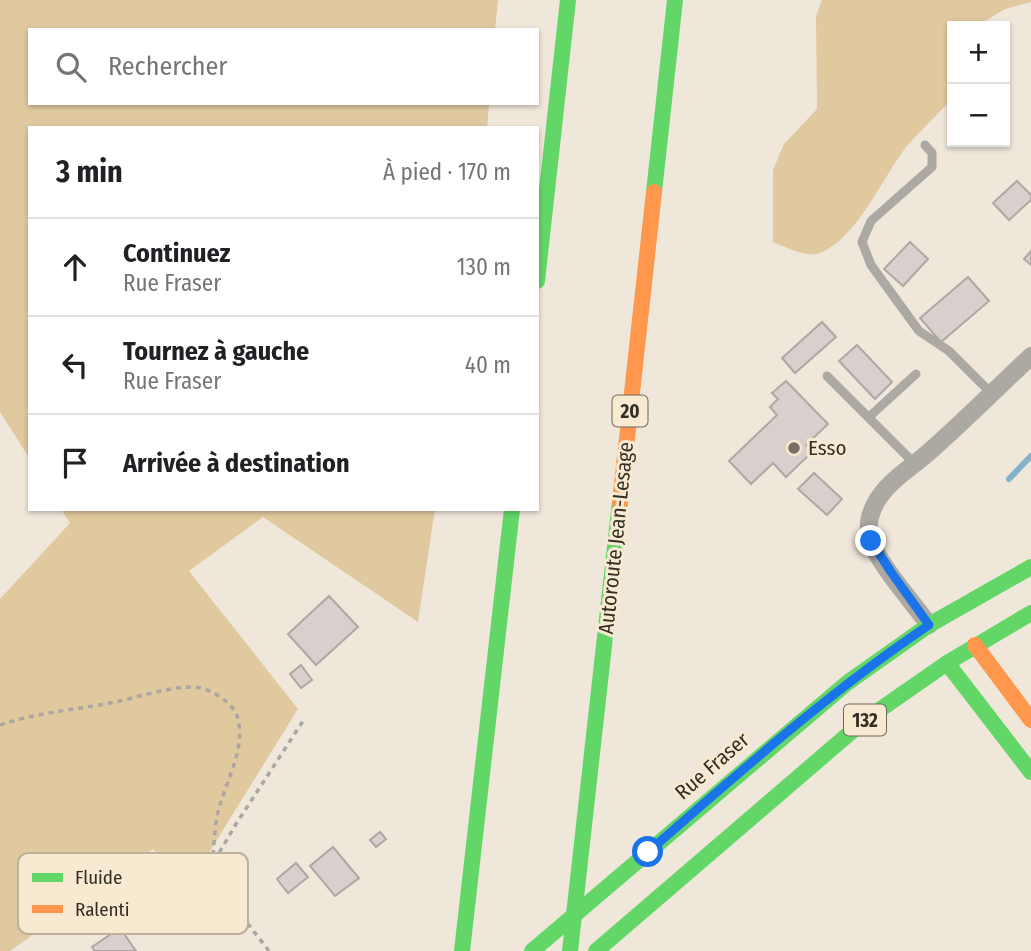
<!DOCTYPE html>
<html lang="fr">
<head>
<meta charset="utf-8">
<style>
	:root { --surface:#fff; --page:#f2f2f2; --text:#202124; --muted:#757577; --line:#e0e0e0 }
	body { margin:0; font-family:"Fira Sans Condensed",sans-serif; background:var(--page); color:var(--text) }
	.controls { position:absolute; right:21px; top:21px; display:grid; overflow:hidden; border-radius:0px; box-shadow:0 2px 5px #0004 }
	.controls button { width:63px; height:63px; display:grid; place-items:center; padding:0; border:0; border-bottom:2px solid var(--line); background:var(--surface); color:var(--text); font:35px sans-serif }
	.stop { position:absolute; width:21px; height:21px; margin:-16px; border:5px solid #1a73e8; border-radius:50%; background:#fff }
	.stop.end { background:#1a73e8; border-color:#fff; box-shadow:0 2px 7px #0008 }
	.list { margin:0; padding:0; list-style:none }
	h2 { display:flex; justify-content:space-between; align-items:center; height:91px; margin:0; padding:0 28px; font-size:30px }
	h2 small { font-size:23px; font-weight:400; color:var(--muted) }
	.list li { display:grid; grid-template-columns:46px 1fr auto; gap:21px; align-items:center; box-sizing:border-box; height:98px; padding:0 28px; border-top:2px solid var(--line) }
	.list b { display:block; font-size:26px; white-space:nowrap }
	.list p { margin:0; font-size:23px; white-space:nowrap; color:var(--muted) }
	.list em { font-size:23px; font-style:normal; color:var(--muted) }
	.icon { flex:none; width:38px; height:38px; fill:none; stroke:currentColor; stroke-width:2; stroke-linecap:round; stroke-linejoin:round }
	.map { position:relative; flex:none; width:1031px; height:951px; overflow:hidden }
	.search { position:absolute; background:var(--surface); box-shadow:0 2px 5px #0004; left:28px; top:28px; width:511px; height:77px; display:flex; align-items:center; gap:18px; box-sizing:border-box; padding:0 24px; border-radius:0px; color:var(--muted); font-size:26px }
	.panel { position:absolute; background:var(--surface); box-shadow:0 2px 5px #0004; left:28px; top:126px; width:511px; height:385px; border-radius:0px }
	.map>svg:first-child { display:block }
	.forest { fill:#e0c99f }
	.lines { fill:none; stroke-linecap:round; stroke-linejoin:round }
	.stream { stroke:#82b3ca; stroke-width:6 }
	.building { fill:#d9d0cd; stroke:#afa7a4; stroke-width:2 }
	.path { stroke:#aaa6a0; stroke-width:3.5; stroke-dasharray:5 5; stroke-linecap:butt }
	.lane { stroke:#aca8a2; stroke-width:9 }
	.street { stroke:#aca8a2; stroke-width:18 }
	.fast { stroke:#63d668; stroke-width:16 }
	.slow { stroke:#ff974d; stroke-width:16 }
	.route { stroke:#1a73e8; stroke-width:9 }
	.poi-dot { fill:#756f65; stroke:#f8e9d1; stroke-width:2.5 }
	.labels { text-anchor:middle; stroke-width:6; stroke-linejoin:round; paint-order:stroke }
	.shield { fill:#f8e9d1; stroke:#6f6759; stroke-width:2 }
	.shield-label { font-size:19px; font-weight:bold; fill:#342f26 }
	.poi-label { font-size:21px; fill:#342f26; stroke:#f8e9d1; text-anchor:start }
	.street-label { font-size:21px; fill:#342f26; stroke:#f8e9d1 }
	.key { fill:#f8e9d1; stroke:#bdb19e; stroke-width:2 }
	.key-label { font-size:19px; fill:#342f26 }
</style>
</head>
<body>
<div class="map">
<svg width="1031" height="951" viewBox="0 0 1031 951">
	<rect width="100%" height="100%" fill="#efe7da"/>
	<!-- forest -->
	<g class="forest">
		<polygon points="0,0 498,0 495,30 30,30 30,103 489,103 487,128 30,128 30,459 0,412"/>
		<path d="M822,0H1031V2L1005,9L977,26H952V99C937,115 921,130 907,146C883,176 857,239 820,253C806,258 786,247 773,242V170L784,144L817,109L816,16Z"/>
		<polygon points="61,509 435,509 418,622 263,517 189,571 298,709 187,888 153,849 10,951 0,951 0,599 70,523"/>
	</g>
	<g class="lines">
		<!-- stream -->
		<polyline class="stream" points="1009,479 1031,456"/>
	</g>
	<!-- building -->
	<g class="building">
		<polygon points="1017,181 1031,195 1031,200 1009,220 993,203"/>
		<polygon points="910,242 928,259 903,286 884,269"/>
		<polygon points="1031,251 1031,265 1024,259"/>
		<polygon points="968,277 989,301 941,342 920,318"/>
		<polygon points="822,322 836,337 795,373 782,358"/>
		<polygon points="857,345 892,382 875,399 839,361"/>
		<polygon points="786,381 828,424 806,445 812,452 786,477 773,463 751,484 729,461 777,415 770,407 778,399 772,393"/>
		<polygon points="814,473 842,499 827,515 798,489"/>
		<polygon points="329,596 358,627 316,665 288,634"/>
		<polygon points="301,665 312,680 301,688 290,674"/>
		<polygon points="380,832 386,839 376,847 370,840"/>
		<polygon points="333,847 359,878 335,896 310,866"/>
		<polygon points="296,863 308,877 288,893 277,879"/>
		<polygon points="120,928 136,951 95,951 92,947"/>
	</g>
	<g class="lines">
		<!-- path -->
		<g class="path">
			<path d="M0,725C35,713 73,710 110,703C137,698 165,687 193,687C209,687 235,703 238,719C246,752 223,785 217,817C214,833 214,849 212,865"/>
			<polyline points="269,951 245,920 221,896 212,865 236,824 305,718"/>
		</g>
		<!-- lane -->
		<g class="lane">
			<polyline points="925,145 932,153 932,167 871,221 862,242 871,265 919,331 949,351 991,393"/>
			<polyline points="827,376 915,464"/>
			<polyline points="869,417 916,374"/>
		</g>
		<!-- street -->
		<path class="street" d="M929,625C914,604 878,563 871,541C866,527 870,511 878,499C890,480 912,467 929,452C964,421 997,388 1031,356"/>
		<!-- fast -->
		<g class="fast">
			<polyline points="654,192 675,0"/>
			<polyline points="537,281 568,0"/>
			<polyline points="947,663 1031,772"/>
			<polyline points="462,951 512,509"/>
			<polyline points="532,951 847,683 929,625 1031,567"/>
			<polyline points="570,951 620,502"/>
			<polyline points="596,951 865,720 947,663 1031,613"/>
		</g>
		<!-- slow -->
		<g class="slow">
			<polyline points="620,502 654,192"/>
			<polyline points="975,645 1031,720"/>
		</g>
	</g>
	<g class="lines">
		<!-- route -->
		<path class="route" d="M648,852C739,773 829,692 929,625L891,572L871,541"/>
	</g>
	<!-- markers -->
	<circle class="poi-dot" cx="794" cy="448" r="7"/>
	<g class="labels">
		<!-- shield labels -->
		<g class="shield">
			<rect x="612.5" y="395.5" width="35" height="31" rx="5"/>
			<rect x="844" y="704.5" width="42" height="31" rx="5"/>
		</g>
		<g class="shield-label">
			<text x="630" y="418">20</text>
			<text x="865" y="727">132</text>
		</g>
		<!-- poi labels -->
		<g class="poi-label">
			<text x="808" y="455">Esso</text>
		</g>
		<!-- street labels -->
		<g class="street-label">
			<text transform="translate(616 538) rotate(-84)" y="7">Autoroute Jean-Lesage</text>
			<text transform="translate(712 766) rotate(-41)" y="7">Rue Fraser</text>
		</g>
	</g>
	<!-- legend -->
	<rect x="18" y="853" width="230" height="81" rx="10" class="key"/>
	<rect x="32" y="873" width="31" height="9" fill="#63d668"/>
	<rect x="32" y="905" width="31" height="8" fill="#ff974d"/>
	<g class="key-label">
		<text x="75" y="884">Fluide</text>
		<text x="75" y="916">Ralenti</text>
	</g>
</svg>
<div class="controls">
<button>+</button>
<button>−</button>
</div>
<div class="stop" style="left:648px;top:852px"></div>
<div class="stop end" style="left:871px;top:541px"></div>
<div class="search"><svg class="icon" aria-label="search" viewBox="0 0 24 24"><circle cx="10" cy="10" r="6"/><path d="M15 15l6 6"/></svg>Rechercher</div>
<section class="panel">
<h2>3 min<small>À pied · 170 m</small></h2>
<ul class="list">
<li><svg class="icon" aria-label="ahead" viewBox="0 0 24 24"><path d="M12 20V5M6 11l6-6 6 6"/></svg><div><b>Continuez</b><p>Rue Fraser</p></div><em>130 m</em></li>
<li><svg class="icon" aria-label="left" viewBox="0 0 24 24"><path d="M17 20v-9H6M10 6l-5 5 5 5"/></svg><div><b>Tournez à gauche</b><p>Rue Fraser</p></div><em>40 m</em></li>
<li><svg class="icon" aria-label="arrive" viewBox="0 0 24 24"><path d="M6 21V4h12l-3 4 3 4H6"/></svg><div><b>Arrivée à destination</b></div></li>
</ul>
</section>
</div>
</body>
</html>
